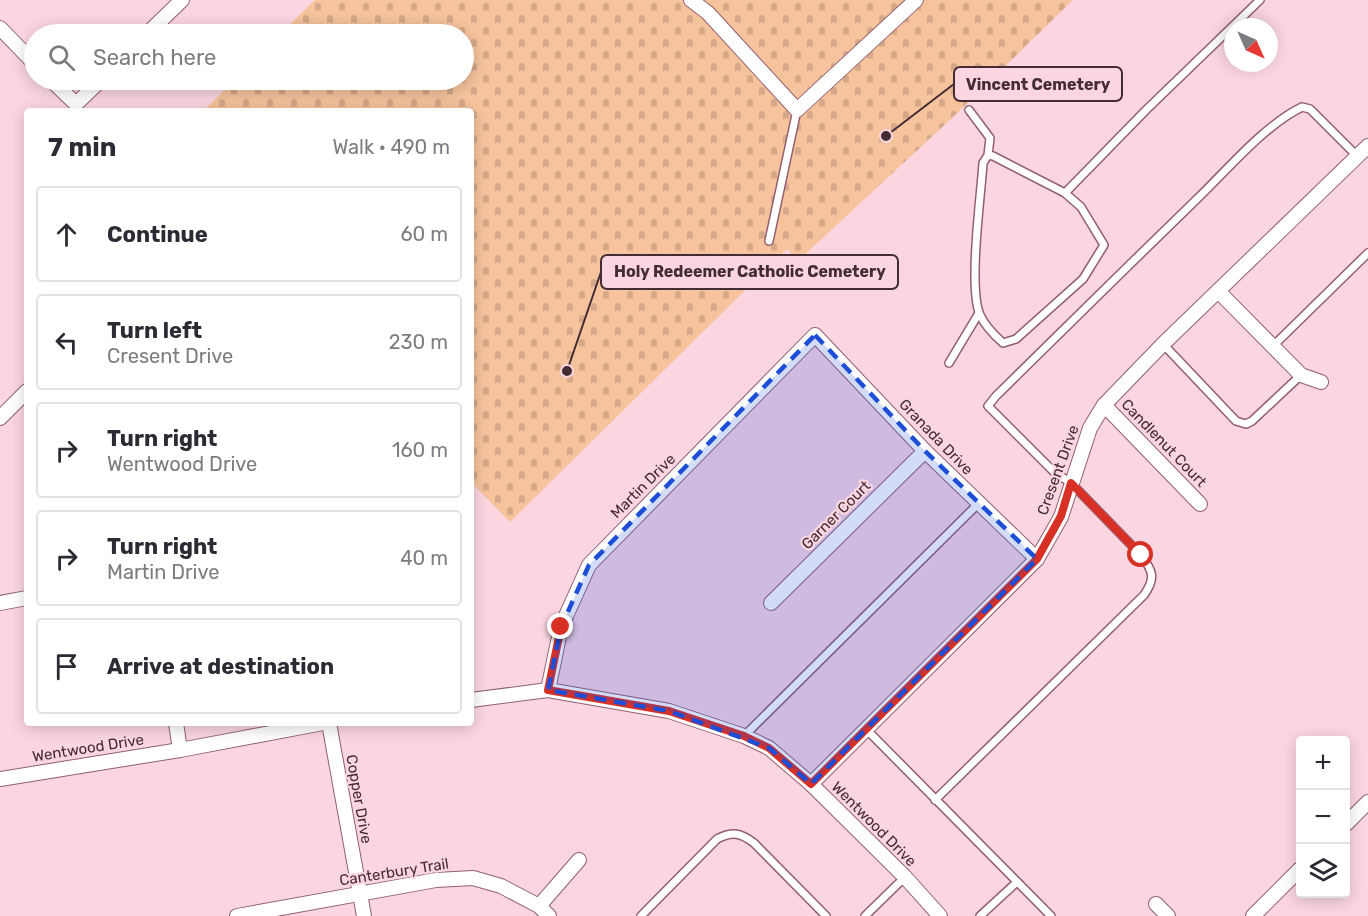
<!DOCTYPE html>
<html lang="en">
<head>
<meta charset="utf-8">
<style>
	:root { --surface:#fff; --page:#f2f2f3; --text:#2b2b33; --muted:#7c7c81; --line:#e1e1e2 }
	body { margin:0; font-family:Rubik,sans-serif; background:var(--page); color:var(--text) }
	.controls { position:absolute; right:18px; bottom:18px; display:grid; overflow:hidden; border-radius:6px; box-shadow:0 3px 15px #0003 }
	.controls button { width:54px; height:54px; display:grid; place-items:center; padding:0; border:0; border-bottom:2px solid var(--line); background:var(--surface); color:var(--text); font:30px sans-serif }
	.compass { position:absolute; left:1224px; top:18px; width:54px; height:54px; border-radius:50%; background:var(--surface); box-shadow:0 3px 15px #0003; rotate:135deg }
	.stop { position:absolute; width:18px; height:18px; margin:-14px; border:4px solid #d93025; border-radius:50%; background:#fff }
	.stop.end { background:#d93025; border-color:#fff; box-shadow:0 2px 6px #0008 }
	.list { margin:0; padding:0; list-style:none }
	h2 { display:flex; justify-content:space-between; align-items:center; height:78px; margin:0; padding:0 24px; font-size:26px }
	h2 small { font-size:20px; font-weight:400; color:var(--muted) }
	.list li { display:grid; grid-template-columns:39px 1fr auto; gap:18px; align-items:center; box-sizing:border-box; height:96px; margin:0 12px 12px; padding:0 12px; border:2px solid var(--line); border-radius:6px }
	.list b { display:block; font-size:22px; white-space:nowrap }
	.list p { margin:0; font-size:20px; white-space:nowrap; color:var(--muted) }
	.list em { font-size:20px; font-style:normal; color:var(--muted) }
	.icon { flex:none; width:33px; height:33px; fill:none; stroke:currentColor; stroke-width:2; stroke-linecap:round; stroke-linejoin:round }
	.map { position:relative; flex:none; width:1368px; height:916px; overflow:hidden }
	.search { position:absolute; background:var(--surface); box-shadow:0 3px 15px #0003; left:24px; top:24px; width:450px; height:66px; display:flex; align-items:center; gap:15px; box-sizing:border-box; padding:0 21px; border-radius:33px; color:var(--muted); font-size:22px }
	.panel { position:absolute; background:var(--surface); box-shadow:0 3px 15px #0003; left:24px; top:108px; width:450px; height:618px; border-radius:6px }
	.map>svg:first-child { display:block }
	.cemetery { fill:url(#cemetery-stones) }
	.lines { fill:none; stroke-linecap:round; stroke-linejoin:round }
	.lane-casing { stroke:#935e70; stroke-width:10 }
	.street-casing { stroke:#935e70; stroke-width:16 }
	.lane { stroke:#fff; stroke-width:7 }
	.street { stroke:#fff; stroke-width:14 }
	.route { stroke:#d93025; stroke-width:8 }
	.marked { fill:#1d4ed8; fill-opacity:0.2; stroke:#1d4ed8; stroke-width:4.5; stroke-dasharray:12 8; stroke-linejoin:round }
	.labels { text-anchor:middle; stroke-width:4.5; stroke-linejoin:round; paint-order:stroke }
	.street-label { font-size:15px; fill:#432c34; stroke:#fbd6e1 }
	.leader { fill:none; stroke:#432c34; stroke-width:2 }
	.callout-dot { fill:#432c34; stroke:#fbd6e1; stroke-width:2 }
	.callout { fill:#fbd6e1; stroke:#432c34; stroke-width:2 }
	.callout-label { font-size:16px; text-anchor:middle; font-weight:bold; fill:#432c34 }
</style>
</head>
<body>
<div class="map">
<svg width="1368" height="916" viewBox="0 0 1368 916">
	<defs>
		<pattern id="cemetery-stones" width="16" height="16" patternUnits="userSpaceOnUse" patternTransform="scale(1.5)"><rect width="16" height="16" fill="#f6c39d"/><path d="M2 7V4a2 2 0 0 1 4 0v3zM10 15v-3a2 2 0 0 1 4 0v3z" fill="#d4a888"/></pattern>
	</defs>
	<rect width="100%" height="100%" fill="#fbd6e1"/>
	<!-- cemetery -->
	<polygon class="cemetery" points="315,0 1073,0 953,117 799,260 787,249 510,522 471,482 471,111 203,111 235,80 464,80 464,34 280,34"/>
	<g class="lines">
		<!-- lane casing -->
		<g class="lane-casing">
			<g id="lane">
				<path d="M969,110L990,138L988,155L993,156L1065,193L1081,207L1104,245L1083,279L1016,339L1003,343C994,335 985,326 980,315C968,287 981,196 983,163L988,155"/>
				<polyline points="1065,193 1146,110 1260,0"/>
				<polyline points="769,241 797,110"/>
				<polyline points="1163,344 1236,421 1246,424 1252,421 1301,375"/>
				<polyline points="1273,346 1368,253"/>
				<polyline points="949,363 979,313"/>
				<polyline points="867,730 1051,916"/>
				<polyline points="744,736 978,504"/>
				<path d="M935,800L1144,595C1156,578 1153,571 1141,555L1071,483L1054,472L988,406L996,396C1063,330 1131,263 1199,197C1229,168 1265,125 1302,107L1310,109L1357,156"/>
				<path d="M641,916L717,839C733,831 741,833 754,843L826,916"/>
				<polyline points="865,916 905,877"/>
				<polyline points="980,916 1017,882"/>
			</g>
		</g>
		<!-- street casing -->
		<g class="street-casing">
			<g id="street">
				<polyline points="691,0 708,13 797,110 916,0"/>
				<polyline points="0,28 34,63"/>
				<polyline points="147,34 182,0"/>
				<polyline points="51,80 76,104 101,80"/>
				<polyline points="1218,291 1301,375 1321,382"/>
				<polyline points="1104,405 1200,504"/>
				<polyline points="0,418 27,391"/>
				<polyline points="0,603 27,598"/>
				<polyline points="771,603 925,451"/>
				<polyline points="548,690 561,627 589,565 815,335 925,451 1037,559"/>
				<polyline points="471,700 548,690 669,711 744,736 769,748 811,784 905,877 940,916"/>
				<polyline points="176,723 180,750"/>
				<polyline points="329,723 364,916"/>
				<polyline points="0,779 180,750 323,723"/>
				<polyline points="811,784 1037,559 1061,517 1090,428 1104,405 1163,344 1368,146"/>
				<polyline points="1346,824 1368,802"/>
				<polyline points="1156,904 1168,916"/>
				<polyline points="539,906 579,860"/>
				<polyline points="237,916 436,880 473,878 501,886 539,906 549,916"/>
				<polyline points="1253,916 1300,869"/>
			</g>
		</g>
		<!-- lane -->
		<use href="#lane" class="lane"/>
		<!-- street -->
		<use href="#street" class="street"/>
	</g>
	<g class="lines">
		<!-- route -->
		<polyline class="route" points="561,627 548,690 669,711 744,736 769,748 811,784 1037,559 1061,516 1071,483 1141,555"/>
	</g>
	<!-- marked area -->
	<path class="marked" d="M815,335L925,451L1037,559L811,784L769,748L669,711L548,690L561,627L589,565Z"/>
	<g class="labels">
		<!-- street labels -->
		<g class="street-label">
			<text transform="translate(936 437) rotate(46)" y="5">Granada Drive</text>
			<text transform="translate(1164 443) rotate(46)" y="5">Candlenut Court</text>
			<text transform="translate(1058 470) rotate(-70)" y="5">Cresent Drive</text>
			<text transform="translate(643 486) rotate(-45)" y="5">Martin Drive</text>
			<text transform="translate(836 515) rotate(-45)" y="5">Garner Court</text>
			<text transform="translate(88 748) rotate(-9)" y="5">Wentwood Drive</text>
			<text transform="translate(359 799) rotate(80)" y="5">Copper Drive</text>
			<text transform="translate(874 824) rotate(45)" y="5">Wentwood Drive</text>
			<text transform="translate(394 872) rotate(-9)" y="5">Canterbury Trail</text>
		</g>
	</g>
	<!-- callouts -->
	<path class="leader" d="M886 136L954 84M567 371L601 272"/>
	<g class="callout-dot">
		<circle cx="886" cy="136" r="6"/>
		<circle cx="567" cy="371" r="6"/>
	</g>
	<g class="callout">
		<rect x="954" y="67" width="168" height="34" rx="6"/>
		<rect x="601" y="255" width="297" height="34" rx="6"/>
	</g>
	<g class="callout-label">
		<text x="1038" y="90">Vincent Cemetery</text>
		<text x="750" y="277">Holy Redeemer Catholic Cemetery</text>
	</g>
</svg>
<div class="controls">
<button>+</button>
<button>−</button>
<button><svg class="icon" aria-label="layers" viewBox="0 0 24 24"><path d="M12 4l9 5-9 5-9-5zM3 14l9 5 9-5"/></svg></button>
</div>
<svg class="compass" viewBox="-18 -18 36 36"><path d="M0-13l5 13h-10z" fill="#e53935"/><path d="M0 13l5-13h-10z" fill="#7c7c81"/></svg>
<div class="stop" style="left:1141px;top:555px"></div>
<div class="stop end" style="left:561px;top:627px"></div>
<div class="search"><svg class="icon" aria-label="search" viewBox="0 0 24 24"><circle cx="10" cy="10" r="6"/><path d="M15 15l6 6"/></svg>Search here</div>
<section class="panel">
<h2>7 min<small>Walk · 490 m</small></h2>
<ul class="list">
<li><svg class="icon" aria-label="ahead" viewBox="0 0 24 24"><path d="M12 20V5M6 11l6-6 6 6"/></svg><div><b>Continue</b></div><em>60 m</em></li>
<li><svg class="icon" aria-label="left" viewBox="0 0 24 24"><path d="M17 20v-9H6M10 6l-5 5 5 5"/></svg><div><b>Turn left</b><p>Cresent Drive</p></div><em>230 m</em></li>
<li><svg class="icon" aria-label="right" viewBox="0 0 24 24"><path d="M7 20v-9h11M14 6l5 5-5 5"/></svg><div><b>Turn right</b><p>Wentwood Drive</p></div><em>160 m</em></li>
<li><svg class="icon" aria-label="right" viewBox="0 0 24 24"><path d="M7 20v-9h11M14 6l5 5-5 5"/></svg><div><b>Turn right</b><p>Martin Drive</p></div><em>40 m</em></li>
<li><svg class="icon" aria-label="arrive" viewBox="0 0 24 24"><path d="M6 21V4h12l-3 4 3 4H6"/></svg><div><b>Arrive at destination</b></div></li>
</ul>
</section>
</div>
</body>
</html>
